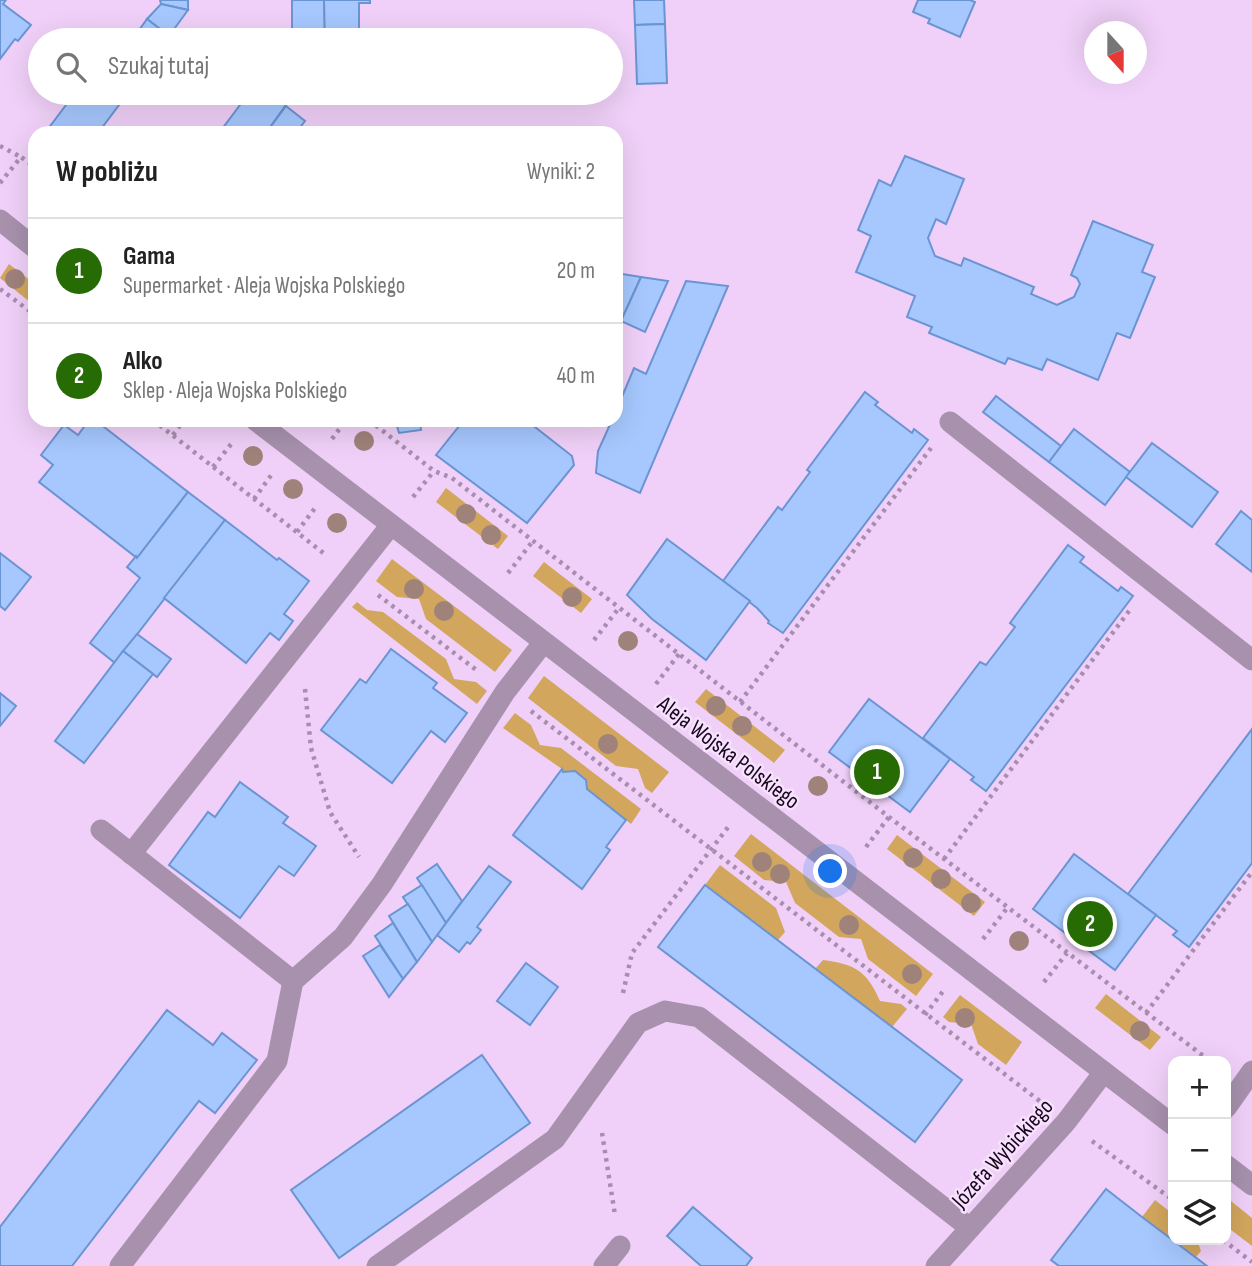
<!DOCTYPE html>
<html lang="pl">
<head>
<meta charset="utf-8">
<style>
	:root { --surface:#fff; --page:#f6f6f6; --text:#222; --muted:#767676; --line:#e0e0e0; --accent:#266b03 }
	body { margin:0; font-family:"Sofia Sans Condensed",sans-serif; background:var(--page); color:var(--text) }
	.controls { position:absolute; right:21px; bottom:21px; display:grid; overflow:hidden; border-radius:14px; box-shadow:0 7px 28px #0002 }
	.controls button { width:63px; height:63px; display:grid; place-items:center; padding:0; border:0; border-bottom:2px solid var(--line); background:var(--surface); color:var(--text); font:35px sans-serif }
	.compass { position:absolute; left:1084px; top:21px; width:63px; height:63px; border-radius:50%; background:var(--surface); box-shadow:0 7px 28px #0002; rotate:159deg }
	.you { position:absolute; left:831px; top:872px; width:24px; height:24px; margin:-18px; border:5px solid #fff; border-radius:50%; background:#1a73e8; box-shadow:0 0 0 10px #1a73e833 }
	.badge { display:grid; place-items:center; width:46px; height:46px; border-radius:50%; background:var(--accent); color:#fff; font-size:23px; font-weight:700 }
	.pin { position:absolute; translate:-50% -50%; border:4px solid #fff; box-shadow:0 2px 7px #0006 }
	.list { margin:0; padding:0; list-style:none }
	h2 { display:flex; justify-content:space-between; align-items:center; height:91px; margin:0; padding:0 28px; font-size:30px }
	h2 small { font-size:23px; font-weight:400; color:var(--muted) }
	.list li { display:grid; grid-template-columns:46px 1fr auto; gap:21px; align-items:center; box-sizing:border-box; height:105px; padding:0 28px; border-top:2px solid var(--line) }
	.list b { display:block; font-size:26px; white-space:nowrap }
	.list p { margin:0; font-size:23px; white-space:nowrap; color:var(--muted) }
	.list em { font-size:23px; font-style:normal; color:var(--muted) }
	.icon { flex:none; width:38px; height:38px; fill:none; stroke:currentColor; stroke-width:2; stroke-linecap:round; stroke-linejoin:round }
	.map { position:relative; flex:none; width:1252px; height:1266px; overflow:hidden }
	.search { position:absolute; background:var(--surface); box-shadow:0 7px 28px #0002; left:28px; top:28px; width:595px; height:77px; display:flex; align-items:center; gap:18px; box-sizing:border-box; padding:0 24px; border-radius:38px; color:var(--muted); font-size:26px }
	.panel { position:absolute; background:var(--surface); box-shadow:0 7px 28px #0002; left:28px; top:126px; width:595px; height:301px; border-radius:21px }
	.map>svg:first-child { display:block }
	.green { fill:#d2a65d }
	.building { fill:#a6c8fe; stroke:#6b94d3; stroke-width:2 }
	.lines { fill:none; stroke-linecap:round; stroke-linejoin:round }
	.path { stroke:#a88daf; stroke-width:4.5; stroke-dasharray:3.5 5; stroke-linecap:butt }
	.lane { stroke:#a791ad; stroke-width:21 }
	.street { stroke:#a791ad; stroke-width:21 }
	.tree { fill:#9f827a }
	.labels { text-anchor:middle; stroke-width:5; stroke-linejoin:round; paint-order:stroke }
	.street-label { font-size:23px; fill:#19061e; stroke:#f7e2fd }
</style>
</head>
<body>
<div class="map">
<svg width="1252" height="1266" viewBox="0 0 1252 1266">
	<rect width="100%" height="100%" fill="#f0d0f8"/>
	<!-- green -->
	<g class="green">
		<polygon points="9,264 35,284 35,306 0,278"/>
		<polygon points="446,488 508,536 498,549 436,502"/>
		<polygon points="392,559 512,650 495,672 426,619 419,599 397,597 376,581"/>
		<polygon points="544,562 592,599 581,613 533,576"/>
		<polygon points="357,602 367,610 383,612 446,659 454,679 476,682 487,691 477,704 352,607"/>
		<polygon points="544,676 669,772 652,793 645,788 638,769 616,766 528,698"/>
		<polygon points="706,689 785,750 774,763 695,702"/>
		<polygon points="515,713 531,725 540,745 561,748 641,809 631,824 587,789 586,780 575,771 563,772 562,769 503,728"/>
		<polygon points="751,834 933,974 916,996 868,959 861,939 839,937 795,903 786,882 764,880 734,856"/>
		<polygon points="897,835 985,902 974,916 887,849"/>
		<polygon points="720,865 776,908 785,932 778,940 705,885"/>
		<path d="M823,960C855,964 867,971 880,1001L901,1004L907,1009L892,1027L815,969Z"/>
		<polygon points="1106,994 1161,1037 1150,1050 1095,1008"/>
		<polygon points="960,995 1022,1042 1006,1065 978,1044 971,1024 949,1022 943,1017"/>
		<polygon points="1226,1197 1252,1218 1252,1246 1226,1226"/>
		<polygon points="1155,1200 1173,1214 1173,1240 1197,1240 1201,1251 1196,1257 1142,1217"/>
	</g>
	<!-- building -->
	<g class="building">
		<polygon points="0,0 6,0 3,4 31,25 18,41 15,39 0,59"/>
		<polygon points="160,0 188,0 188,10 161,4"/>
		<polygon points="292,0 324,0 325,40 292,40"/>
		<polygon points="324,0 370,0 370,3 359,3 359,40 325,40"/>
		<polygon points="634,0 664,0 665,24 635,25"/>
		<polygon points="918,0 970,0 975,2 960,37 928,23 930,19 913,12"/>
		<polygon points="161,4 188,10 169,36 147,19"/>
		<polygon points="147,19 169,36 166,40 132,40"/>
		<polygon points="665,24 667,83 637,84 635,25"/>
		<polygon points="247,29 285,40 243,40"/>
		<polygon points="75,93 128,93 98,133 45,133"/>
		<polygon points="249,93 282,93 290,99 266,133 219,133"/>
		<polygon points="286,106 305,121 296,133 266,133"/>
		<polygon points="905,156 964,179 946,224 936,219 928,238 935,256 961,266 964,258 1034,287 1031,294 1057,305 1074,297 1080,284 1077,278 1071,275 1093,221 1153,245 1142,272 1155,277 1130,338 1117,333 1098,380 1047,359 1042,370 1008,358 1005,364 929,333 932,327 907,317 915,296 856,272 871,236 858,230 879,180 891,186"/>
		<polygon points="616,273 641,277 621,321 616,319"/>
		<polygon points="641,277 668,281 645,332 621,321"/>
		<polygon points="686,281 728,286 640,493 596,473 598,451 612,420 616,420 616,411 634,368 646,374"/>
		<polygon points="865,392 878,402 875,405 912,433 914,429 928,440 783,633 768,623 769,621 757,608 723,581 778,507 782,510 810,472 807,470"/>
		<polygon points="996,396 1061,446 1049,462 983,412"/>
		<polygon points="89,420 95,420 188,492 137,558 39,482 53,465 41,455 64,425 78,435"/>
		<polygon points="390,420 420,420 421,430 399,433 397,426"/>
		<polygon points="464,420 526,420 572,456 574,465 527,523 436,455"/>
		<polygon points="1074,429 1130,472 1105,505 1049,462"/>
		<polygon points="1152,443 1218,492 1192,527 1126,477"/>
		<polygon points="188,492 225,520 115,663 90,643 140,578 127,567 136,556 137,558"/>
		<polygon points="1241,511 1252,520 1252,572 1216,544"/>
		<polygon points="225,520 277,560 279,558 309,581 284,614 293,621 279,640 270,633 246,663 164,598"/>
		<polygon points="667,539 750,601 706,660 652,619 627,595"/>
		<polygon points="1068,545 1084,557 1080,562 1118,591 1121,587 1133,596 986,791 971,780 974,777 923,738 980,662 986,665 1015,627 1010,623"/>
		<polygon points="0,553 31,577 5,610 0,606"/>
		<polygon points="137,634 171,659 157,677 123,651"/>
		<polygon points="391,649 437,683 433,688 467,713 445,742 431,731 392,783 321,730 360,679 366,683"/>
		<polygon points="123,651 153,674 84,763 55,741"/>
		<polygon points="0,693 16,706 0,726"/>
		<polygon points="869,699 950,759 910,812 829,752"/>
		<polygon points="1252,729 1252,863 1189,947 1173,935 1177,931 1128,894"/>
		<polygon points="562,769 563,772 575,771 586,780 587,789 626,820 606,847 610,850 582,889 513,835"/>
		<polygon points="240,782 288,817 283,823 316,846 294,876 279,866 240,918 169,865 208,812 215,817"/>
		<polygon points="1074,854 1156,915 1115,970 1033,909"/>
		<polygon points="437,864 462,901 446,923 417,878"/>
		<polygon points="489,866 511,882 477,927 481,930 470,944 467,942 459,952 437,935"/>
		<polygon points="422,885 446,923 432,942 403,897"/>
		<polygon points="705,885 962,1080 915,1142 658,947"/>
		<polygon points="408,904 432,942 417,962 389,916"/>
		<polygon points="393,923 417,962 403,979 375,936"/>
		<polygon points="380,945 403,979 389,997 363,956"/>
		<polygon points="526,963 558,987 530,1025 497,1001"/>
		<polygon points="167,1010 213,1045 222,1033 257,1060 215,1113 199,1101 72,1266 0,1266 0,1227"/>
		<polygon points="482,1055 530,1123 339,1258 291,1190"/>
		<polygon points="1106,1189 1142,1217 1207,1266 1059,1266 1051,1260"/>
		<polygon points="693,1207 752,1258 746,1266 701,1266 667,1236"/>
	</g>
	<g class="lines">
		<!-- path -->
		<g class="path">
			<polyline points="0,146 21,157"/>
			<polyline points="0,183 21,157 35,167"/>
			<polyline points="0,289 35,315"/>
			<polyline points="153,420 326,555"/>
			<polyline points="369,420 434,471 452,478 889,817 1210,1061"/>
			<polyline points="173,435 184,420"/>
			<polyline points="332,439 346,420"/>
			<polyline points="213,467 232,443"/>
			<polyline points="413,497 434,471"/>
			<polyline points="254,499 272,474"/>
			<polyline points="297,532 315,508"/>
			<polyline points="508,573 533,541"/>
			<polyline points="378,595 479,672"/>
			<polyline points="594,640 619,608"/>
			<polyline points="656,684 679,654"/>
			<polyline points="305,689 311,748 330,812 359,857"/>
			<polyline points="740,702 931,448"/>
			<polyline points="531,711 1041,1102"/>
			<polyline points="866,847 889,817"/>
			<polyline points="944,859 1132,607"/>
			<polyline points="983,939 1008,907"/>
			<polyline points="1044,982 1067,953"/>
			<polyline points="623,993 632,953 729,826"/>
			<polyline points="1146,1013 1252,872"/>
			<polyline points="925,1015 944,990"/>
			<polyline points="602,1133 615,1215"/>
			<polyline points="1092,1141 1173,1200"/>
			<polyline points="1223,1240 1252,1262"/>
		</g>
		<!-- lane -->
		<g class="lane">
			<polyline points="950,422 1252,660"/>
			<polyline points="101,830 293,981 343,937 382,884 505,692 543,643"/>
			<polyline points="131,854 391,525"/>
			<polyline points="120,1266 277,1061 293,981"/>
			<polyline points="377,1266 555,1139 638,1023 665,1011 699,1017 970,1228"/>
			<polyline points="604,1266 620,1246"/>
		</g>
		<!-- street -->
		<g class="street">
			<polyline points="0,220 35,248"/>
			<polyline points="255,420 1173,1125"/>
			<polyline points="1226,1108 1252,1071"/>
			<polyline points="1226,1165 1252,1185"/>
			<polyline points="936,1266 1066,1122 1104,1072"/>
		</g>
	</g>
	<!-- trees -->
	<g class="tree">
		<circle cx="15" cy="279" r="10"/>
		<circle cx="364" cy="441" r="10"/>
		<circle cx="253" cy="456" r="10"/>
		<circle cx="293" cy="489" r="10"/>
		<circle cx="466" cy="514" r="10"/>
		<circle cx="337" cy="523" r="10"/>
		<circle cx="491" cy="535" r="10"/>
		<circle cx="414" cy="589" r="10"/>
		<circle cx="572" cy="597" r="10"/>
		<circle cx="444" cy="611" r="10"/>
		<circle cx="628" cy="641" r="10"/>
		<circle cx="716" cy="706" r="10"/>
		<circle cx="742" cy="726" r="10"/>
		<circle cx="608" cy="744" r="10"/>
		<circle cx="818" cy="786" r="10"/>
		<circle cx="913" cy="858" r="10"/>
		<circle cx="762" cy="862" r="10"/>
		<circle cx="780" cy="874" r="10"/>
		<circle cx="941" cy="879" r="10"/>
		<circle cx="971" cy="903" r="10"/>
		<circle cx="849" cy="925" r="10"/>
		<circle cx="1019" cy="941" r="10"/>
		<circle cx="912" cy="974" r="10"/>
		<circle cx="965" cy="1018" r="10"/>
		<circle cx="1140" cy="1031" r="10"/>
	</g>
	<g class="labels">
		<!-- street labels -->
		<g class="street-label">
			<text transform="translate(729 752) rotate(37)" y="8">Aleja Wojska Polskiego</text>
			<text transform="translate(1002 1153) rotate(-48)" y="8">Józefa Wybickiego</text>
		</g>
	</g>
</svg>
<div class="controls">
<button>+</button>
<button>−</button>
<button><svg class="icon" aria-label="layers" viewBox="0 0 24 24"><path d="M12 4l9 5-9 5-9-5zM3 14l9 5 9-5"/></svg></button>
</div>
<svg class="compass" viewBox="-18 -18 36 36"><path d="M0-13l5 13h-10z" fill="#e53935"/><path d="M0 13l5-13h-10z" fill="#767676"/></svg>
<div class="you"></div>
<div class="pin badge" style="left:877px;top:772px">1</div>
<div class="pin badge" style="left:1090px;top:924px">2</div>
<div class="search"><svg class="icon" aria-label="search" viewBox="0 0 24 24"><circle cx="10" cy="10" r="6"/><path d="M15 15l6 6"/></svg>Szukaj tutaj</div>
<section class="panel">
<h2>W pobliżu<small>Wyniki: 2</small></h2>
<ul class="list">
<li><span class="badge">1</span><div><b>Gama</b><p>Supermarket · Aleja Wojska Polskiego</p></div><em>20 m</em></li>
<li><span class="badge">2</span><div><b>Alko</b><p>Sklep · Aleja Wojska Polskiego</p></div><em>40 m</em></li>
</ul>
</section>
</div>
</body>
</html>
